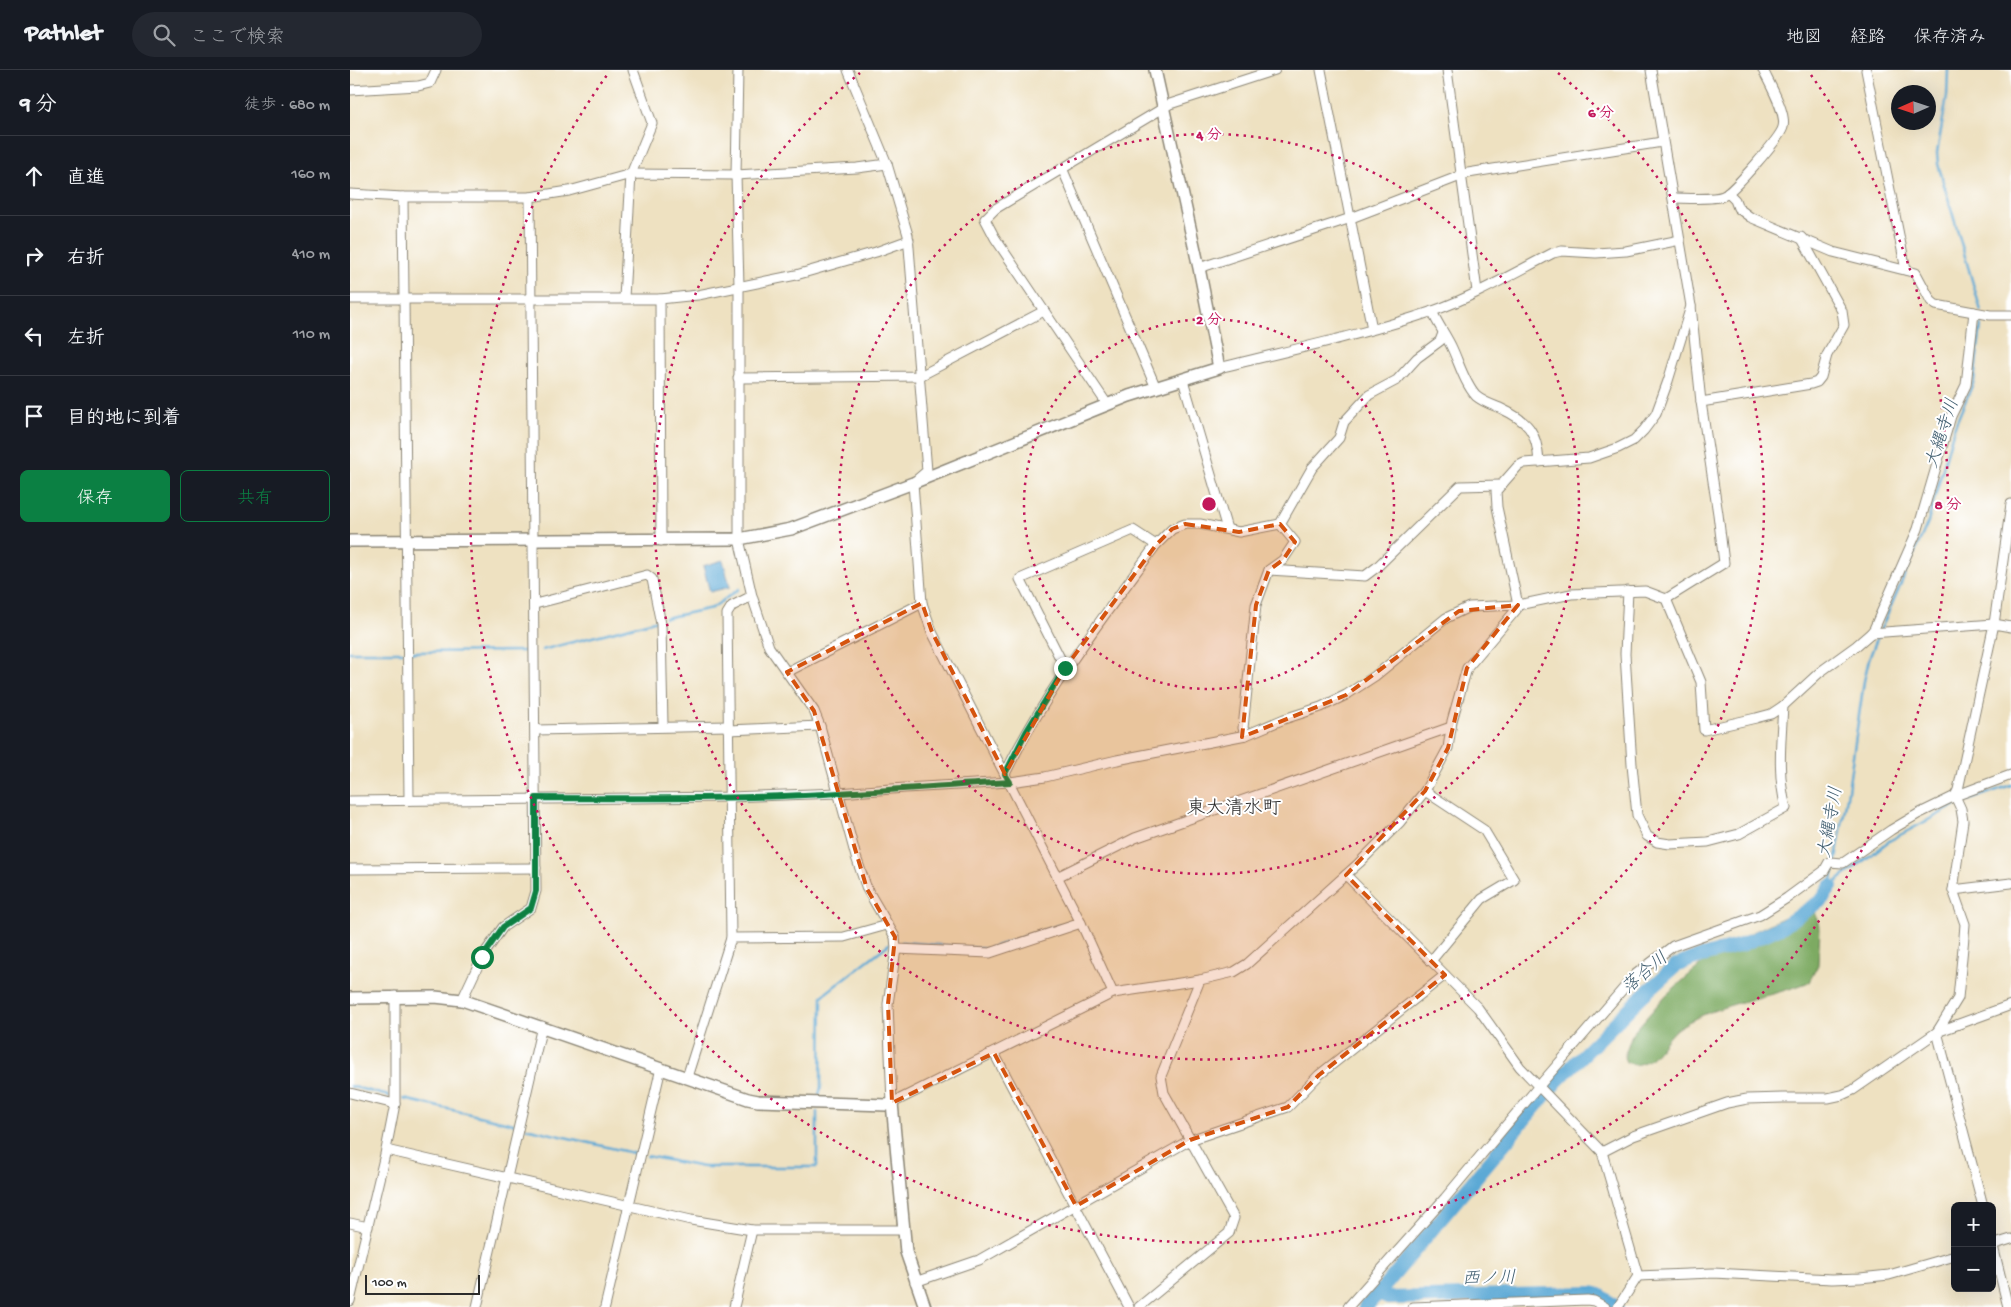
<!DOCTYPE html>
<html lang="ja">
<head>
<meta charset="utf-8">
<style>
	:root { --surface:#171b24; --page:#242831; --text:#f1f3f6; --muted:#9ea1a6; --line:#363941; --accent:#0b8043 }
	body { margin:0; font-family:"Gochi Hand","Klee One",sans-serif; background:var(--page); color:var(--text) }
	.controls { position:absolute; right:15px; bottom:15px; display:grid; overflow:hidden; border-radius:8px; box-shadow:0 5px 20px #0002 }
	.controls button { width:45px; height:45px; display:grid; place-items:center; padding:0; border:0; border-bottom:1px solid var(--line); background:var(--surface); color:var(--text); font:25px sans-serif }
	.compass { position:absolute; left:1541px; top:15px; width:45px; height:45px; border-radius:50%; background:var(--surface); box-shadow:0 5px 20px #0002; rotate:267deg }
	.scale { position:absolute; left:15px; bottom:12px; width:115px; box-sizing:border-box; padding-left:5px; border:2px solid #2b2b2b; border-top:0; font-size:14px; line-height:18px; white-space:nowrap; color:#2b2b2b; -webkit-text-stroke:4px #fff; paint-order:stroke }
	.stop { position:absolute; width:15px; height:15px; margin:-11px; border:4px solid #0b8043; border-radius:50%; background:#fff }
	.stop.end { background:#0b8043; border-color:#fff; box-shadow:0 1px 5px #0008 }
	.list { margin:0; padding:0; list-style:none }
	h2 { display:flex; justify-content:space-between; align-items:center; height:65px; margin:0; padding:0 20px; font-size:21px }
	h2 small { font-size:16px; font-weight:400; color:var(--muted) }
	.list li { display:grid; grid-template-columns:32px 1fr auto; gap:15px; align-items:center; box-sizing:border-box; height:80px; padding:0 20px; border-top:1px solid var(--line) }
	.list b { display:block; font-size:19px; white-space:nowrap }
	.list em { font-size:16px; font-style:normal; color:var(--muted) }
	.actions { display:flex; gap:10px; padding:15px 20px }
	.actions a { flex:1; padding:11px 0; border:1px solid var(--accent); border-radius:8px; text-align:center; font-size:18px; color:var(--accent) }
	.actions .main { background:var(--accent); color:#fff }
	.icon { flex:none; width:28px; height:28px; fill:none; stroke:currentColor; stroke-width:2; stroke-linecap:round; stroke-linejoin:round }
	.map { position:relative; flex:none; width:1661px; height:1237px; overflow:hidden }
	header { display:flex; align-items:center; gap:30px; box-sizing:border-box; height:70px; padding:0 25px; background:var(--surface); border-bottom:1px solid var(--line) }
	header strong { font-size:24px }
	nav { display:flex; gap:28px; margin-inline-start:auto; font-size:18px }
	.search { width:350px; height:45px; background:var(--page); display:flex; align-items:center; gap:12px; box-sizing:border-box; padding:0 18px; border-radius:28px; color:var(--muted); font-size:19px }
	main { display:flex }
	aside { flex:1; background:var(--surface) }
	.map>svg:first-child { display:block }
	.forest { fill:#7daa62; stroke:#546a46 }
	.water { fill:#5ca9d5; stroke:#446a80 }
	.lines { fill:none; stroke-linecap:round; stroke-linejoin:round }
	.stream { stroke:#5ca9d5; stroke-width:2.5 }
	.river { stroke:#5ca9d5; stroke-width:14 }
	.minor-casing { stroke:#8c8676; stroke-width:11 }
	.tertiary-casing { stroke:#8c8676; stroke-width:14 }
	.minor { stroke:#fff; stroke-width:9 }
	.tertiary { stroke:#fff; stroke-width:11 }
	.route { stroke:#0b8043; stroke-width:6 }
	.marked { fill:#d5540f; fill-opacity:0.2; stroke:#d5540f; stroke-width:4; stroke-dasharray:10 6; stroke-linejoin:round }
	.ring { fill:none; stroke:#c2185b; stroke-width:2.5; stroke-dasharray:2.5 5 }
	.labels { text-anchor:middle; stroke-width:4; stroke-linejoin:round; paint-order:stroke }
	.water-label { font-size:18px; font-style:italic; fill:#3f5d6f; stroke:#fff }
	.quarter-label { font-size:19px; fill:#2b2b2b; stroke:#fff }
	.centre { fill:#c2185b; stroke:#fff; stroke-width:2.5 }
	.ring-label { font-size:15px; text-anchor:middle; font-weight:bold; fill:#c2185b; stroke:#fff; stroke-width:4; stroke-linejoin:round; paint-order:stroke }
</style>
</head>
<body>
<header>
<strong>Pathlet</strong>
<div class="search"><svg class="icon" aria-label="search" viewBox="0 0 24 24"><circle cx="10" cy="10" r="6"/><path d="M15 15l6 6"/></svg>ここで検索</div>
<nav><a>地図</a><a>経路</a><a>保存済み</a></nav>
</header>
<main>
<aside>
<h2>9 分<small>徒歩 · 680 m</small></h2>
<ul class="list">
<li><svg class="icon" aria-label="ahead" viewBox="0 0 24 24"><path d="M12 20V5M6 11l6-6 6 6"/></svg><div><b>直進</b></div><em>160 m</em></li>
<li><svg class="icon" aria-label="right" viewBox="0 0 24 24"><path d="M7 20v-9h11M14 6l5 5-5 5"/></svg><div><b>右折</b></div><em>410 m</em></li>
<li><svg class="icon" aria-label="left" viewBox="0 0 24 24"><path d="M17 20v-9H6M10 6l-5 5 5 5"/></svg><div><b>左折</b></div><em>110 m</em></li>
<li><svg class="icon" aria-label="arrive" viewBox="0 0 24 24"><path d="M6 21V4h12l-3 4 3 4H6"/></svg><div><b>目的地に到着</b></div></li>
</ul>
<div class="actions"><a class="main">保存</a><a>共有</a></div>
</aside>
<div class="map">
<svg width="1661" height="1237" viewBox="0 0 1661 1237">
	<rect width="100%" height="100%" fill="#fff"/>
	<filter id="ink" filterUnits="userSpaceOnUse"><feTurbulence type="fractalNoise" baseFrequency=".02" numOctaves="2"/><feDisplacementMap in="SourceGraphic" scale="10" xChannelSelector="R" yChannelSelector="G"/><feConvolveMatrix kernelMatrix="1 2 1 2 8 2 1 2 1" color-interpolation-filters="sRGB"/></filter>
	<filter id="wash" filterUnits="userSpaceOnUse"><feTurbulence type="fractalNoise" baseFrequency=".0096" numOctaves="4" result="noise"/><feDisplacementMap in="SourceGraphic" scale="20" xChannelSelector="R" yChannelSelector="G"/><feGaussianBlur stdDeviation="1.12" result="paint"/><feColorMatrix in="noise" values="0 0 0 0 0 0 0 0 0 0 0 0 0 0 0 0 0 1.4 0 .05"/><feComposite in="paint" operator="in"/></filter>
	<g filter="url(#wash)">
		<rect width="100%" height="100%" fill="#eee1c1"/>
		<!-- forest -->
		<path class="forest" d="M1465,841L1470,860L1468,895L1459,912C1417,929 1371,932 1331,956C1318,963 1311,981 1299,990C1295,992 1289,994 1285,995L1276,992L1274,987L1282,964L1316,925L1361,886L1401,863L1443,843Z"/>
		<!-- water -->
		<polygon class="water" points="373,490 380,517 360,522 353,496"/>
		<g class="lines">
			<!-- stream -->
			<g class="stream">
				<polyline points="1598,0 1597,26 1587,83 1588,94 1631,241"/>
				<polyline points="315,548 362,538 389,519"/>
				<polyline points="1530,561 1578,452 1604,358 1624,311 1632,247"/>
				<polyline points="192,580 308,550"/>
				<polyline points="0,582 53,582"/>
				<polyline points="61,582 181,581"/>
				<polyline points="1611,733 1661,715"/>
				<polyline points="1481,816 1497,727 1514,611 1519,589 1528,566"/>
				<polyline points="1481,816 1539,771 1606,735"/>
				<polyline points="552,872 637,879 719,852"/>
				<polyline points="0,1016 39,1026"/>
				<polyline points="469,1025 471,1017 472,926 539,874"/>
				<polyline points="54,1029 164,1054"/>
				<polyline points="176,1058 287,1084"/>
				<polyline points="297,1086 353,1097 467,1097 467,1042"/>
			</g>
			<!-- river -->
			<g class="river">
				<polyline points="1028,1224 1038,1228 1242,1223 1250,1225 1266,1237"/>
				<polyline points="1015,1237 1028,1224 1207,1011 1292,926 1326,896 1342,889 1391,875 1433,856 1472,830 1481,816"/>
			</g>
		</g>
	</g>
	<g filter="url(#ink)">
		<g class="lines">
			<!-- minor casing -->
			<g class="minor-casing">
				<g id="minor">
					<polyline points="388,0 386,105 389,216 389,469 402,526 419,577 464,641 470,656 506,787 517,819 545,867 546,879 538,934 542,1033 763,923 850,910 884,902 897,894 1009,793 1050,752 1075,721 1098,678 1102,651 1117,598 1166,540 1168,535 1147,437 1146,421 1168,396 1174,393 1239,388 1268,378 1284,370 1294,360 1306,344 1318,311 1341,236"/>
					<polyline points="498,0 537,94 558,165 577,401 563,413 572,533 582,562 731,853 763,923"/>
					<polyline points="971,0 1022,259"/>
					<polyline points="1097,0 1127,221"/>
					<polyline points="1301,0 1341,236 1351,332 1368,444 1374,493 1316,529"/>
					<polyline points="1516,0 1556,200"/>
					<polyline points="0,20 68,16 80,13 86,0"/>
					<polyline points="712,98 806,318"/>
					<polyline points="1378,123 1385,130 1388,138 1400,147 1483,182 1566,203 1581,231 1586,235 1640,245 1661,245"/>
					<polyline points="0,124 53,127 180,127 219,121 281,104 386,105 507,98 537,94"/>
					<polyline points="53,127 59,730"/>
					<path d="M1324,128C1335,128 1364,130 1373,126C1382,123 1431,67 1433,57C1437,43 1419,13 1413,0"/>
					<polyline points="849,198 1001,148 1118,103 1312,72"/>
					<polyline points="274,228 281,104 302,53 283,0"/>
					<polyline points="0,229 310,229 348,225 446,205 526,182 559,170"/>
					<polyline points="310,229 311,471"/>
					<path d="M1082,241C1088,255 1096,265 1102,278C1109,293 1115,314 1126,326C1133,332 1142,335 1150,338C1178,351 1187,361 1189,392"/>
					<path d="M869,298C940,280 1013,265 1083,241C1125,226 1164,203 1203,183L1212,181L1246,183L1276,181L1330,170"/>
					<polyline points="388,308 570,306 694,241"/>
					<polyline points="833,310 877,459"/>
					<polyline points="1351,332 1461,314 1467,312 1471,307 1477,285 1494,255 1492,241 1451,167"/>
					<polyline points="757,334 645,168 635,149 645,139 820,34 925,0"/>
					<polyline points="919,500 1015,506 1027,497 1110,416 1151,415"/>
					<path d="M1278,521L1275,584L1282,695L1287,745L1297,766L1307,772L1320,774L1358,772L1389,764L1436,738C1427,705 1431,671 1433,636"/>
					<polyline points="185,534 297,505 302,509 311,554 313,656"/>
					<polyline points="1521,563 1644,554 1661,557"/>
					<polyline points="715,598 670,509 783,460 806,475"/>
					<polyline points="437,602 572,533"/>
					<polyline points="186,660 378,656"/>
					<polyline points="378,660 470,656"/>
					<polyline points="896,665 893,658 906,535 919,500 933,490 945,472 930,454"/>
					<path d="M655,704C696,620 751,550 806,475L822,459L835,454H850L889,462L930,454L962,398L989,368L994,352L1019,325L1047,310L1067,288L1090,271L1093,263"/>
					<polyline points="1075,721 1134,760 1164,810 1132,829 1081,891"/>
					<polyline points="0,731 380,727 489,723 555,718 660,712 695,707 767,690 896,665 934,649 971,637 996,625 1025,606 1096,548 1119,537 1168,535 1221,524 1295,521 1316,529 1351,612 1354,660 1406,648 1421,644 1433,636 1470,602 1506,576 1521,563 1524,559 1568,459 1601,346 1616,315 1624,242"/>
					<polyline points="0,799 186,798"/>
					<polyline points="996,805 1128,938 1170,997 1252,1082 1288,1206 1268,1237"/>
					<polyline points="707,807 785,768 1101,657"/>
					<polyline points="1603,820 1661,813"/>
					<polyline points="381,868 494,867 537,855"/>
					<polyline points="546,879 640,883 731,853"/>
					<polyline points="112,930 132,887 153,857 181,838 186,821 180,127"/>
					<polyline points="644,983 779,1237"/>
					<polyline points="337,1007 381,868 377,544 382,536 402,526"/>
					<polyline points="0,1023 45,1034"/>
					<polyline points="36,1080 341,1150 402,1160 553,1160"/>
					<polyline points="1252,1082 1283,1066 1377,1033 1397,1029 1433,1028 1478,1028 1492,1025 1503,1020 1587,962 1661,935"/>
					<polyline points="1633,1136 1587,962 1608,928 1614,867 1615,854 1603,820 1613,751 1611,739 1605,726 1608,720 1644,554 1661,434"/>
					<polyline points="0,1153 18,1157"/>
					<polyline points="1642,1172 1658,1237"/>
					<polyline points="1642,1175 1661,1169"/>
					<polyline points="1288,1206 1363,1203 1482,1209 1510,1208 1539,1205 1605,1186"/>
					<polyline points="565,1212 629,1190 840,1070 938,1037 969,1005 1095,905"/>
					<polyline points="0,1231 36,1080 45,1034 45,926"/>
					<polyline points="127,1237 192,956"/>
					<polyline points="255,1237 311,998"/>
					<polyline points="384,1237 402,1160"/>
					<polyline points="789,1237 879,1163 884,1148 814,1023 811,1006 850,910"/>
					<polyline points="998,1237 1095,1128 1189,1016 1286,904 1323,876 1410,845 1437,828 1474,801 1479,792 1493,793 1541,760 1568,744 1605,726 1661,705"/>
					<polyline points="1063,1237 1237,1230 1244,1231 1255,1237"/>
				</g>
			</g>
			<!-- tertiary casing -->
			<g class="tertiary-casing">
				<g id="tertiary">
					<polyline points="0,471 389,469 441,459 563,413 779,326 869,298 849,198 805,0"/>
					<polyline points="0,928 85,927 112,930 398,1029 408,1031 537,1035 542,1033 556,1182 575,1237"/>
				</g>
			</g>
			<!-- minor -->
			<use href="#minor" class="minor"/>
			<!-- tertiary -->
			<use href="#tertiary" class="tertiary"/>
		</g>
	</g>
	<g class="lines" filter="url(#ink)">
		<!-- route -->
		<path class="route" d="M132,887L153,857L181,838L186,821V728C287,728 389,730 489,723C546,720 603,715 660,712L655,704L676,662L715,598"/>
	</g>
	<!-- marked area -->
	<path class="marked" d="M835,454L889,462L930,454L945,472L933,490L919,500L906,535L892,667L996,625L1109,541L1168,535L1117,598L1098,678L1075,721L996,805L1095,905L969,1005L938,1037L840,1070L726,1136L644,983L542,1033L538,934L545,867L517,819L464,641L437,602L572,533L582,562L655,704L715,598L806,475L822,459Z"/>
	<!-- distance rings -->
	<g class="ring">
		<circle cx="859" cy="434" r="185"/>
		<circle cx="859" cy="434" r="370"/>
		<path d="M1208 3A555 555 0 1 1 510 3"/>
		<path d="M1461 5A739 739 0 1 1 257 5"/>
	</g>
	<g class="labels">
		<!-- water labels -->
		<g class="water-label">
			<text transform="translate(1591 363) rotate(-72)" y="6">大縄寺川</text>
			<text transform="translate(1479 752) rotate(-80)" y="6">大縄寺川</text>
			<text transform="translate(1294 902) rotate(-40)" y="6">落合川</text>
			<text transform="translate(1139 1207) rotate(-1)" y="6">西ノ川</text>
		</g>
		<!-- quarter labels -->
		<g class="quarter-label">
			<text x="884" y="743">東大清水町</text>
		</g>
	</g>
	<circle cx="859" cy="434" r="8" class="centre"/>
	<g class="ring-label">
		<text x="1251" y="47">6 分</text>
		<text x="859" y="69">4 分</text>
		<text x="859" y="254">2 分</text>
		<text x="1598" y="439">8 分</text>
	</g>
</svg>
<div class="controls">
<button>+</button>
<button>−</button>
</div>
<svg class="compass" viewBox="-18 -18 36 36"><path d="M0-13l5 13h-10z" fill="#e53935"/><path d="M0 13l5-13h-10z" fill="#9ea1a6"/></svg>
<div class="scale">100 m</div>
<div class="stop" style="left:132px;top:887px"></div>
<div class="stop end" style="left:715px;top:598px"></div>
</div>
</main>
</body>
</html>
